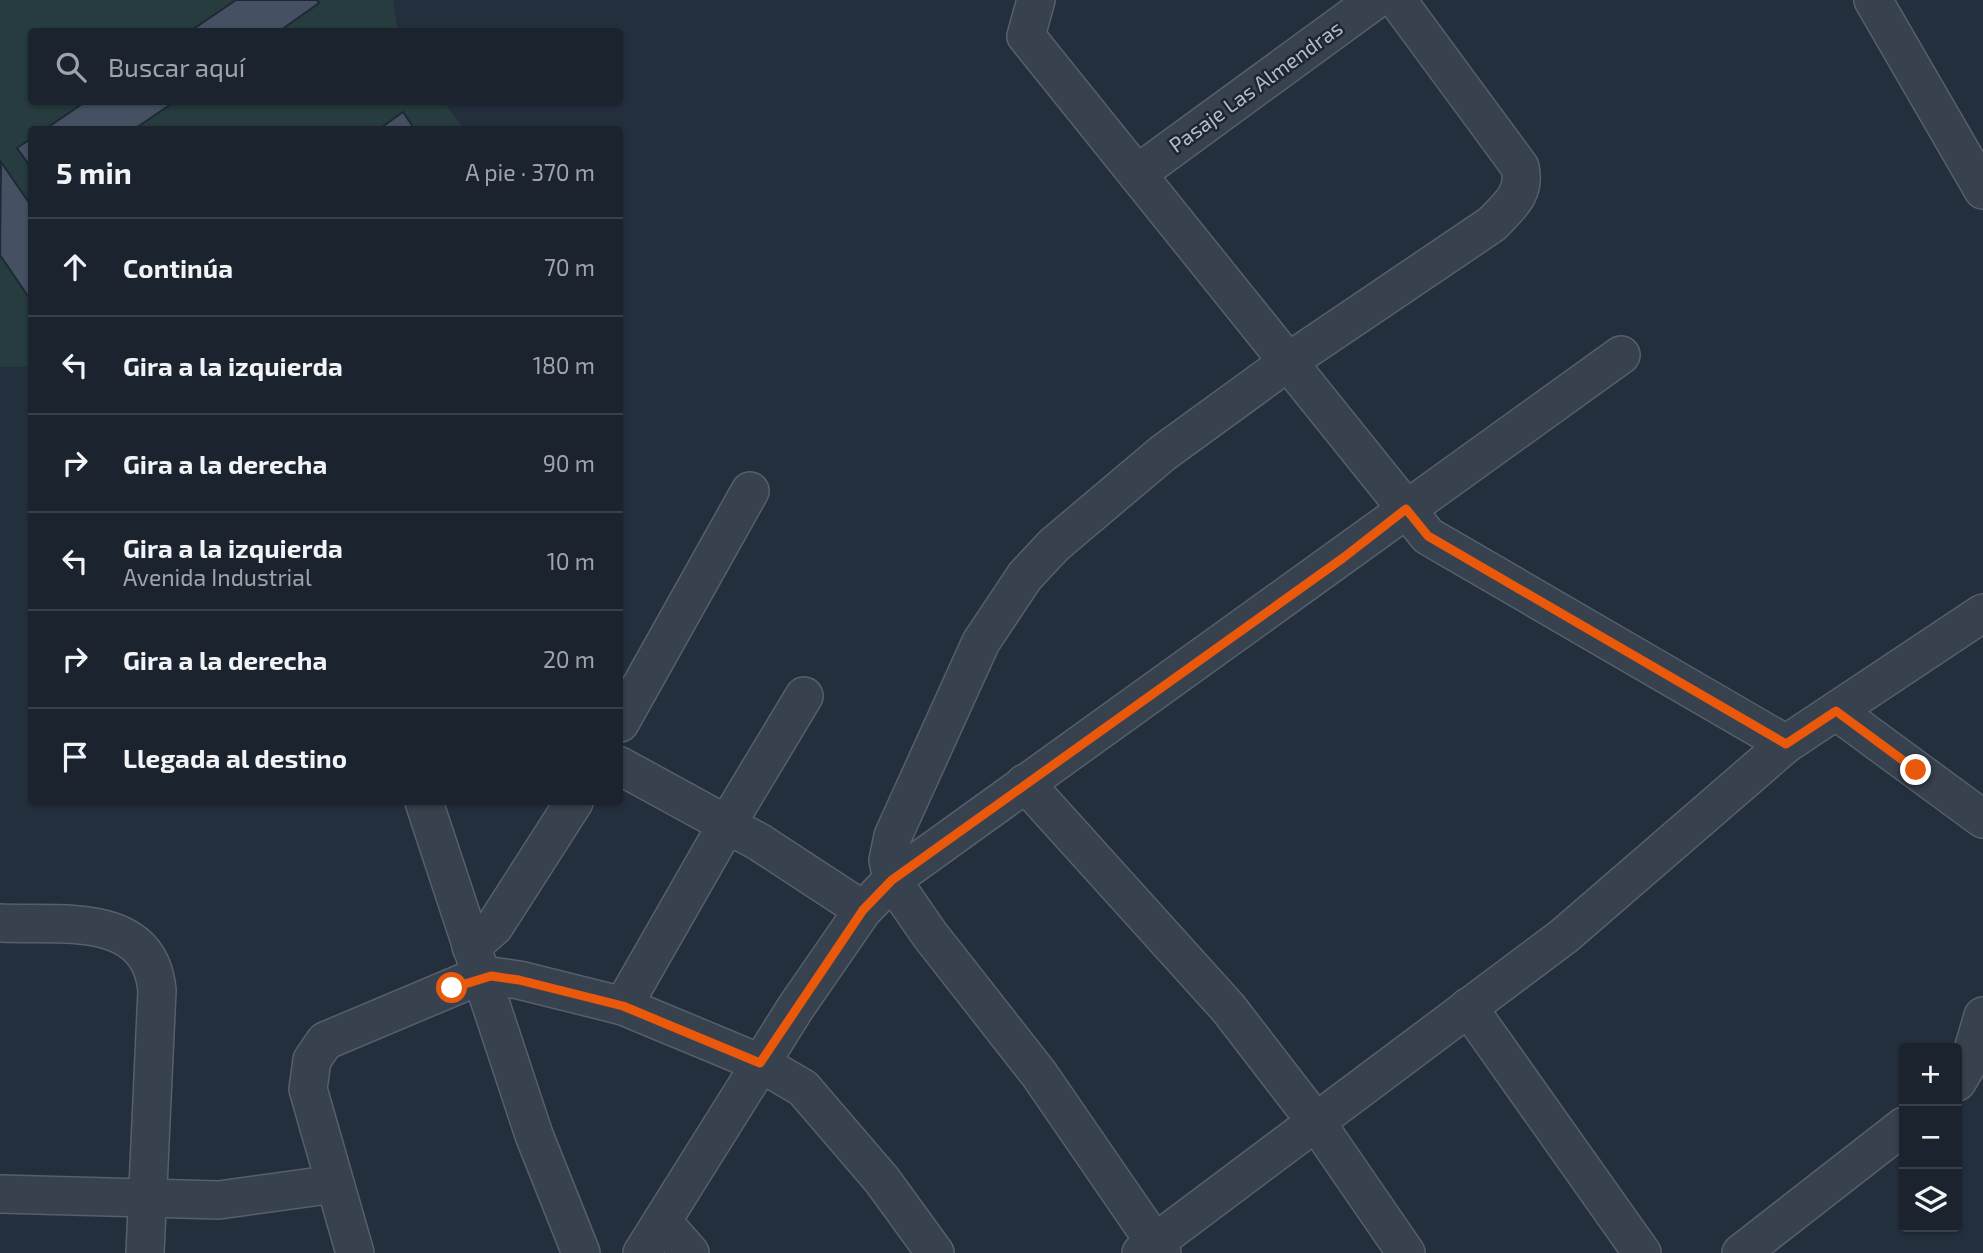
<!DOCTYPE html>
<html lang="es">
<head>
<meta charset="utf-8">
<style>
	:root { --surface:#1b232e; --page:#242b36; --text:#f1f3f6; --muted:#a0a4aa; --line:#39404a }
	body { margin:0; font-family:"Exo 2",sans-serif; background:var(--page); color:var(--text) }
	.controls { position:absolute; right:21px; bottom:21px; display:grid; overflow:hidden; border-radius:7px; box-shadow:0 2px 5px #0004 }
	.controls button { width:63px; height:63px; display:grid; place-items:center; padding:0; border:0; border-bottom:2px solid var(--line); background:var(--surface); color:var(--text); font:35px sans-serif }
	.stop { position:absolute; width:21px; height:21px; margin:-16px; border:5px solid #ea580c; border-radius:50%; background:#fff }
	.stop.end { background:#ea580c; border-color:#fff; box-shadow:0 2px 7px #0008 }
	.list { margin:0; padding:0; list-style:none }
	h2 { display:flex; justify-content:space-between; align-items:center; height:91px; margin:0; padding:0 28px; font-size:30px }
	h2 small { font-size:23px; font-weight:400; color:var(--muted) }
	.list li { display:grid; grid-template-columns:46px 1fr auto; gap:21px; align-items:center; box-sizing:border-box; height:98px; padding:0 28px; border-top:2px solid var(--line) }
	.list b { display:block; font-size:26px; white-space:nowrap }
	.list p { margin:0; font-size:23px; white-space:nowrap; color:var(--muted) }
	.list em { font-size:23px; font-style:normal; color:var(--muted) }
	.icon { flex:none; width:38px; height:38px; fill:none; stroke:currentColor; stroke-width:2; stroke-linecap:round; stroke-linejoin:round }
	.map { position:relative; flex:none; width:1983px; height:1253px; overflow:hidden }
	.search { position:absolute; background:var(--surface); box-shadow:0 2px 5px #0004; left:28px; top:28px; width:595px; height:77px; display:flex; align-items:center; gap:18px; box-sizing:border-box; padding:0 24px; border-radius:7px; color:var(--muted); font-size:26px }
	.panel { position:absolute; background:var(--surface); box-shadow:0 2px 5px #0004; left:28px; top:126px; width:595px; height:679px; border-radius:7px }
	.map>svg:first-child { display:block }
	.green { fill:#263c3f }
	.building { fill:#455162; stroke:#1f2835; stroke-width:2 }
	.lines { fill:none; stroke-linecap:round; stroke-linejoin:round }
	.minor-casing { stroke:#565f6c; stroke-width:40 }
	.minor { stroke:#38414e; stroke-width:37 }
	.route { stroke:#ea580c; stroke-width:9 }
	.labels { text-anchor:middle; stroke-width:5; stroke-linejoin:round; paint-order:stroke }
	.street-label { font-size:21px; fill:#b4bcc9; stroke:#1d2633 }
</style>
</head>
<body>
<div class="map">
<svg width="1983" height="1253" viewBox="0 0 1983 1253">
	<rect width="100%" height="100%" fill="#242f3e"/>
	<!-- green -->
	<polygon class="green" points="0,0 393,0 398,31 32,32 32,102 444,102 464,129 32,130 31,367 0,367"/>
	<!-- building -->
	<g class="building">
		<polygon points="236,0 317,0 319,3 278,32 189,32"/>
		<polygon points="85,102 174,102 133,130 44,130"/>
		<polygon points="403,112 415,130 378,130"/>
		<polygon points="32,138 32,169 17,148"/>
		<polygon points="1,162 32,207 32,302 0,255"/>
	</g>
	<g class="lines">
		<!-- minor casing -->
		<g class="minor-casing">
			<g id="minor">
				<polyline points="1036,0 1026,36 1428,536 1786,744"/>
				<polyline points="1873,0 1983,190"/>
				<polyline points="1137,174 1375,0"/>
				<polyline points="1836,711 1983,819"/>
				<polyline points="620,723 750,491"/>
				<polyline points="620,766 759,842 863,910"/>
				<polyline points="1025,783 1229,1009 1316,1122 1406,1253"/>
				<polyline points="424,802 534,1135 581,1253"/>
				<path d="M0,923C59,926 149,910 157,990L145,1253"/>
				<polyline points="471,947 494,927 574,802"/>
				<polyline points="623,1006 727,824 804,696"/>
				<polyline points="1468,1007 1642,1253"/>
				<polyline points="1957,1082 1970,1060 1983,1016"/>
				<polyline points="0,1194 219,1200 335,1184"/>
				<polyline points="662,1221 690,1253"/>
				<polyline points="355,1253 308,1089 312,1060 325,1041 465,982 491,976 519,980 623,1006 760,1063 803,1088 882,1180 935,1253"/>
				<polyline points="642,1253 796,1007 863,910 892,880 1621,355"/>
				<polyline points="1141,1253 1564,936 1786,744 1983,613"/>
				<path d="M1162,1253L1039,1074L930,935L892,880L888,860L893,836L981,642L1025,576L1054,545L1163,453L1288,362L1492,224C1509,206 1526,194 1520,167L1397,0"/>
				<polyline points="1741,1253 1904,1126"/>
			</g>
		</g>
		<!-- minor -->
		<use href="#minor" class="minor"/>
	</g>
	<g class="lines">
		<!-- route -->
		<polyline class="route" points="452,988 491,976 519,980 623,1006 760,1063 863,910 892,880 1343,558 1406,509 1428,536 1786,744 1836,711 1916,770"/>
	</g>
	<g class="labels">
		<!-- street labels -->
		<g class="street-label">
			<text transform="translate(1256 87) rotate(-36)" y="7">Pasaje Las Almendras</text>
		</g>
	</g>
</svg>
<div class="controls">
<button>+</button>
<button>−</button>
<button><svg class="icon" aria-label="layers" viewBox="0 0 24 24"><path d="M12 4l9 5-9 5-9-5zM3 14l9 5 9-5"/></svg></button>
</div>
<div class="stop" style="left:452px;top:988px"></div>
<div class="stop end" style="left:1916px;top:770px"></div>
<div class="search"><svg class="icon" aria-label="search" viewBox="0 0 24 24"><circle cx="10" cy="10" r="6"/><path d="M15 15l6 6"/></svg>Buscar aquí</div>
<section class="panel">
<h2>5 min<small>A pie · 370 m</small></h2>
<ul class="list">
<li><svg class="icon" aria-label="ahead" viewBox="0 0 24 24"><path d="M12 20V5M6 11l6-6 6 6"/></svg><div><b>Continúa</b></div><em>70 m</em></li>
<li><svg class="icon" aria-label="left" viewBox="0 0 24 24"><path d="M17 20v-9H6M10 6l-5 5 5 5"/></svg><div><b>Gira a la izquierda</b></div><em>180 m</em></li>
<li><svg class="icon" aria-label="right" viewBox="0 0 24 24"><path d="M7 20v-9h11M14 6l5 5-5 5"/></svg><div><b>Gira a la derecha</b></div><em>90 m</em></li>
<li><svg class="icon" aria-label="left" viewBox="0 0 24 24"><path d="M17 20v-9H6M10 6l-5 5 5 5"/></svg><div><b>Gira a la izquierda</b><p>Avenida Industrial</p></div><em>10 m</em></li>
<li><svg class="icon" aria-label="right" viewBox="0 0 24 24"><path d="M7 20v-9h11M14 6l5 5-5 5"/></svg><div><b>Gira a la derecha</b></div><em>20 m</em></li>
<li><svg class="icon" aria-label="arrive" viewBox="0 0 24 24"><path d="M6 21V4h12l-3 4 3 4H6"/></svg><div><b>Llegada al destino</b></div></li>
</ul>
</section>
</div>
</body>
</html>
